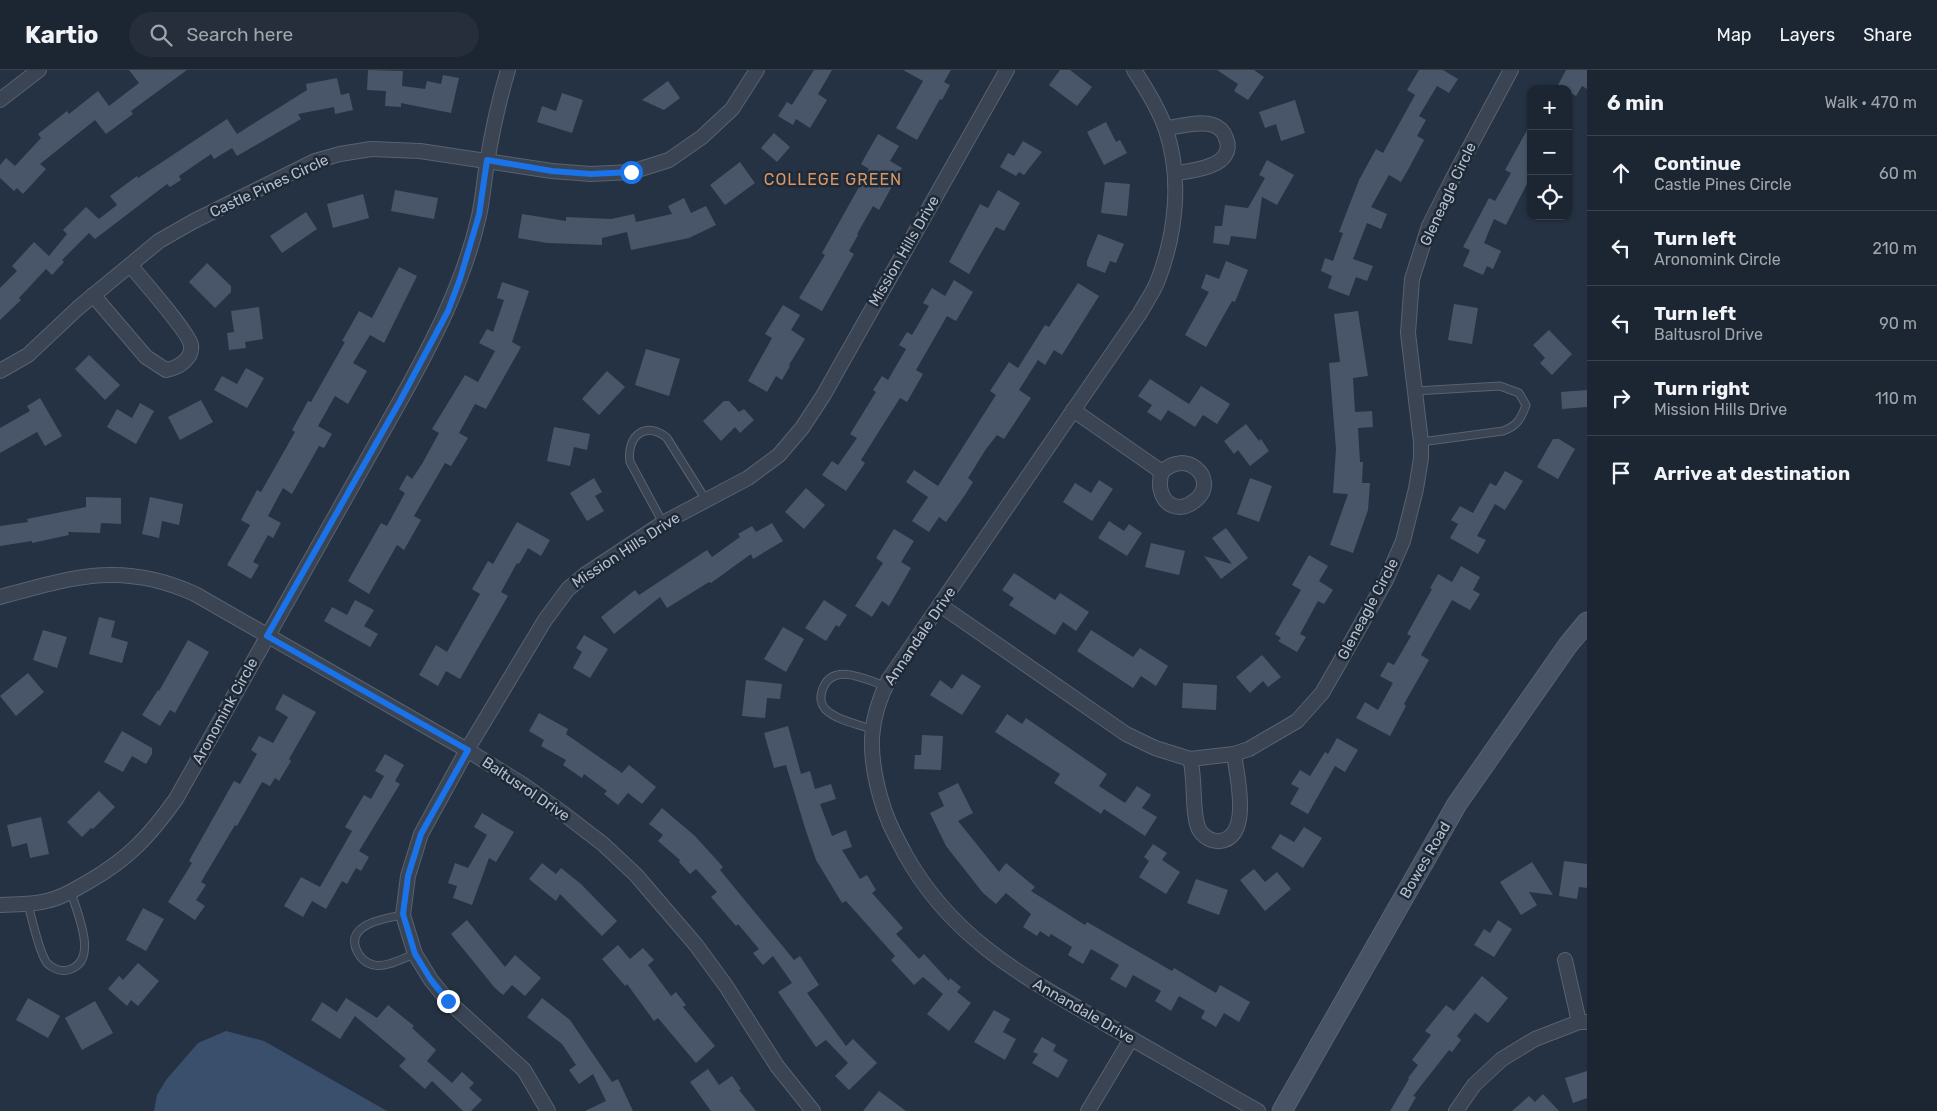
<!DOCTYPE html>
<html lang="en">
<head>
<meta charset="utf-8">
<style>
	:root { --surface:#1c2632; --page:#252e3a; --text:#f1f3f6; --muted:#a0a5ac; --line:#3a434d }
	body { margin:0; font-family:Rubik,sans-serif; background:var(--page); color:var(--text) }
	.controls { position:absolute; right:15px; top:15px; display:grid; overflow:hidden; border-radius:10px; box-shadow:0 1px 4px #0004 }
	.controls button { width:45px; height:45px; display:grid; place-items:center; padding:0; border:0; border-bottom:1px solid var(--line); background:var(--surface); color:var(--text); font:25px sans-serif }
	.stop { position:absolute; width:15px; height:15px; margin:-11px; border:4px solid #1a73e8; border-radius:50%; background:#fff }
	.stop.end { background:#1a73e8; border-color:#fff; box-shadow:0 1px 5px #0008 }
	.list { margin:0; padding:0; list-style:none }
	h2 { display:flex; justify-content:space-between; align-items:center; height:65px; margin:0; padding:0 20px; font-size:21px }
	h2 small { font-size:16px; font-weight:400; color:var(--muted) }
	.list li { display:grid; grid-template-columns:32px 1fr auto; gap:15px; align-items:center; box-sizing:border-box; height:75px; padding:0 20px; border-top:1px solid var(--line) }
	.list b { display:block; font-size:19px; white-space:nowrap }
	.list p { margin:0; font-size:16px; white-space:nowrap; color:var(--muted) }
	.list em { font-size:16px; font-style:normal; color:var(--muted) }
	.icon { flex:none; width:28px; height:28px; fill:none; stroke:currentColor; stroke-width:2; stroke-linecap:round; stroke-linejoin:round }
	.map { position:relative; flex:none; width:1587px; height:1041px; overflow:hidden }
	header { display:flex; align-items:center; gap:30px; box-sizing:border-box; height:70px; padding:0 25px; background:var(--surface); border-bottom:1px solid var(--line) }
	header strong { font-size:24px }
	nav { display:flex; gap:28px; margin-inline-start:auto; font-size:18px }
	.search { width:350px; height:45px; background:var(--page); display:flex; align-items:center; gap:12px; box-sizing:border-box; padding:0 18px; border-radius:28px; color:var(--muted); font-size:19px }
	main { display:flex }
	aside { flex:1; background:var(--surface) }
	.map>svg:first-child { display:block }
	.water { fill:#3a4f6c }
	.building { fill:#495669 }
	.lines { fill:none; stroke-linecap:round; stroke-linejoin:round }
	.service-casing { stroke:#586270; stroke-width:9 }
	.minor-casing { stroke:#586270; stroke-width:16 }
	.secondary-casing { stroke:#586270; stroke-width:21 }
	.service { stroke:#3a4452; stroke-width:7 }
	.minor { stroke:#3a4452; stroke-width:14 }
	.secondary { stroke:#485365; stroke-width:19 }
	.route { stroke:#1a73e8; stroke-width:6 }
	.labels { text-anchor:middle; stroke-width:5; stroke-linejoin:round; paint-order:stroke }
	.street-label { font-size:15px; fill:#b7bfcc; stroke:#1e2938 }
	.neighbourhood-label { font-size:16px; letter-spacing:1px; fill:#da9764; stroke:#1e2938 }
</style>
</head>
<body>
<header>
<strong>Kartio</strong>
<div class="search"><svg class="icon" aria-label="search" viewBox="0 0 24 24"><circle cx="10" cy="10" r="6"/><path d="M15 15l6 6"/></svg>Search here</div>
<nav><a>Map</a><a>Layers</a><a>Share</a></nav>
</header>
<main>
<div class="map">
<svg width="1587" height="1041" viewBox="0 0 1587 1041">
	<rect width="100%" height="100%" fill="#253243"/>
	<!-- water -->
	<polygon class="water" points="226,961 264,971 387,1041 154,1041 157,1025 166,1010 198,973"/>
	<!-- building -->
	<g class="building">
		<polygon points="129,0 187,0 131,41 133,44 106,64 95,50 40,94 46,99 23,124 17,118 14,121 0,108 0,95 6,88 15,96 41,68 38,64 67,41 69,44 98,21 109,36 139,13"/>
		<polygon points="368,0 403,1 402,16 425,19 427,11 441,14 443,5 459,8 451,43 401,33 401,37 385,36 386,21 367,20"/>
		<polygon points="814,0 832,0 818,24 827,30 810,58 796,49 793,55 778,46 787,32 792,35"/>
		<polygon points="903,0 951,0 944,12 950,15 942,30 940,29 917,70 896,58 923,11"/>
		<polygon points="1060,0 1070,0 1092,17 1077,36 1049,15"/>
		<polygon points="1217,0 1254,0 1264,7 1248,30 1234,21 1238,14"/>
		<polygon points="1419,0 1443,0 1458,9 1449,23 1437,16 1419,46 1426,50 1417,66 1424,70 1409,98 1401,112 1389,105 1371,137 1387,144 1381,159 1367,153 1353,189 1373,196 1367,211 1356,207 1349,226 1328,218 1332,206 1321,201 1325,188 1333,191 1343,163 1339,162 1359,110 1376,79 1383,83 1415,25 1407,20"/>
		<polygon points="1566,0 1587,0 1587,19 1582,16 1576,26 1568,21 1568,19 1558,15"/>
		<polygon points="337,8 341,25 349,23 353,40 335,44 334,37 298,44 301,49 237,86 232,78 214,89 211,84 179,106 181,110 170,117 167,114 95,169 89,163 62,190 64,192 52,205 46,199 19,228 21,230 0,250 0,218 17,201 12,196 34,172 49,186 67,164 63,160 86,137 99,149 117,135 110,126 137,106 138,108 227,49 237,64 307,20 306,14"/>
		<polygon points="668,11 680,28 664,40 642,30"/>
		<polygon points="562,23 583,30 572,63 537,52 542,36 556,41"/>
		<polygon points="1295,30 1305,63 1281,71 1276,54 1265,58 1259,42"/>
		<polygon points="1106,52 1116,72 1120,70 1127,83 1104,95 1087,62"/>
		<polygon points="1531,53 1531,106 1506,155 1494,149 1484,173 1501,181 1493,199 1487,196 1483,205 1463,196 1470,180 1463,177 1489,128 1495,131 1511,103 1505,100"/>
		<polygon points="774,63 790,77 777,92 761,78"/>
		<polygon points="878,64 899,76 890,91 902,98 879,140 873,136 857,164 858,165 849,181 854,184 822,241 799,228 825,185 822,183 869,99 861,94"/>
		<polygon points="1023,71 1042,82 1024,105 1019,102 1016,106 1000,97 1008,83 1014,86"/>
		<polygon points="1267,90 1294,105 1277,135 1262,127 1256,169 1231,166 1229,175 1213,173 1215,156 1222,156 1225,135 1248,138 1265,108 1259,105"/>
		<polygon points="740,92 755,113 725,135 710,115"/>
		<polygon points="1105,112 1130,114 1127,146 1101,143"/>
		<polygon points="395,120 438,128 434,149 391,141"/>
		<polygon points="998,120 1020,133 1004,161 996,157 969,204 949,192 980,134 988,138"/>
		<polygon points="363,124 369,148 333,158 327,134"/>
		<polygon points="684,128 691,143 706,136 716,155 689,168 631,180 627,162 602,168 602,175 547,173 518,168 522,144 566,151 566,147 611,149 634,144 636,152 672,144 668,136"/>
		<polygon points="306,142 317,159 282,183 270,166"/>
		<polygon points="1098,164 1124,174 1116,193 1110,191 1105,203 1087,196 1087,191"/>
		<polygon points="1226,191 1248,200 1235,232 1232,231 1206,277 1185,265 1209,222 1201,218 1206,204 1219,209"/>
		<polygon points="207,193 231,216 231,222 215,238 189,212"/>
		<polygon points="399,197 417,206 384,273 370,265 353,293 367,301 348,334 335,326 318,356 332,364 324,378 319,376 292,424 283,418 268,446 281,453 273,468 268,465 253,492 259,495 251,509 227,495 250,455 241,450 257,420 261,422 295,362 292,360 308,331 311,332 345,272 342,271 359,241 372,248"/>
		<polygon points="954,210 973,222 956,251 947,246 916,300 923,304 907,332 900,328 861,390 865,393 846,421 822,405 832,391 838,395 857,368 850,364 876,322 873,320 882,306 888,310 906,279 899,275 907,262 912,265 929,236 923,233 932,218 945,226"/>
		<polygon points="502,212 529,221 512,272 521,277 486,339 475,334 459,363 468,368 451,396 445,393 414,446 421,450 404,480 397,475 369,524 348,511 381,453 387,456 405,423 399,419 407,405 412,409 422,394 439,363 432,359 465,305 478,312 495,281 479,273 487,259 493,262 504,230 497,228"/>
		<polygon points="1078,213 1099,226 1062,285 1054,280 1045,295 1038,290 1019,320 1031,328 1004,369 997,365 986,379 968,408 973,412 965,425 946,452 939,447 929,462 912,451 928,427 906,412 914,400 938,416 996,325 990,321 1009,292 1018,298 1045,255 1049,257"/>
		<polygon points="1454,234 1478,238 1472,274 1448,270"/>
		<polygon points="783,235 800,245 791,260 805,269 789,295 790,296 782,310 776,306 767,322 748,311 772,268 765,264"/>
		<polygon points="259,237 263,269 245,272 246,278 229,280 227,263 234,262 231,241"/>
		<polygon points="1358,241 1368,306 1353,308 1355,342 1372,341 1373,357 1358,358 1360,392 1363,392 1362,413 1370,413 1368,440 1353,483 1330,475 1348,424 1333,423 1336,379 1329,293 1340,292 1334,244"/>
		<polygon points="1549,260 1572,284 1552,305 1540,293 1545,288 1533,275"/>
		<polygon points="646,279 680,289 669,326 635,315"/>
		<polygon points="89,285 120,315 105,330 75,299"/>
		<polygon points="246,298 264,308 247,338 214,320 222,306 237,314"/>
		<polygon points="607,301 625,317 599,345 582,329"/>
		<polygon points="1150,309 1189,334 1201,316 1230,334 1217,354 1203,345 1195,357 1168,340 1161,351 1147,342 1152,335 1138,326"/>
		<polygon points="1587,320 1587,337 1562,339 1561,322"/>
		<polygon points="40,328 62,366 45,376 37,362 0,383 0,358 30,341 27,336"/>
		<polygon points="201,330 213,352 180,370 168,347"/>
		<polygon points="724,331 729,331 739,342 744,339 754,350 740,363 735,357 721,371 703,351"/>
		<polygon points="140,333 154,341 136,374 107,357 117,339 132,348"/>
		<polygon points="1246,354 1259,371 1261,369 1269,381 1250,396 1238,380 1234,384 1224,371"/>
		<polygon points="554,357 590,364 587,380 574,377 570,396 547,391"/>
		<polygon points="1553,369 1559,369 1575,379 1558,409 1537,397"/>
		<polygon points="1505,401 1523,411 1505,440 1495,434 1477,466 1486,470 1478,484 1450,468 1458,454 1451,450 1460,436 1473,443 1490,413 1496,416"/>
		<polygon points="594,408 602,422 595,426 604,441 587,451 570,423"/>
		<polygon points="1250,408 1272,416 1259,452 1237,444"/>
		<polygon points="1099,410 1113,419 1092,451 1063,432 1075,413 1091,423"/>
		<polygon points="806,418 825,435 804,459 785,442"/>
		<polygon points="86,427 121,428 121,454 101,453 100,463 68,462 69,465 32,473 32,471 0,476 0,456 28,452 27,449 86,437"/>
		<polygon points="150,427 183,434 179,455 162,451 159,468 142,464"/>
		<polygon points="1109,451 1124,461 1129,454 1142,463 1127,486 1098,468"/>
		<polygon points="517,452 550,470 541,486 528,478 519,494 517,493 501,522 508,526 460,609 446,601 438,616 419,605 436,575 447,582 480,524 472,519 488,491 493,494"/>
		<polygon points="772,453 783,471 753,489 751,484 711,513 709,512 667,538 660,527 614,564 601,547 635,520 639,525 707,480 712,487 740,467 738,464 752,456 756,462"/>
		<polygon points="1226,458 1248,488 1221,509 1204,486 1232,494 1212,468"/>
		<polygon points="894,459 914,471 901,492 911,498 889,536 882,531 872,547 855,536 883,493 876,488"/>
		<polygon points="1151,473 1185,481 1179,505 1145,497"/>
		<polygon points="1309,485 1328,496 1319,511 1333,520 1324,534 1318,531 1300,564 1306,567 1297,582 1278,571 1281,568 1275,564 1301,520 1292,515"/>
		<polygon points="1461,496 1480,507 1473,520 1480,524 1470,540 1452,530 1421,585 1429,590 1404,634 1406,636 1390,666 1356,648 1365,632 1378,640 1393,613 1380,606 1388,592 1394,595 1411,566 1407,564 1432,519 1430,518 1438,504 1452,512"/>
		<polygon points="1014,503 1055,530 1060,523 1089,542 1076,561 1063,552 1055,565 1009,535 1014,528 1002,520"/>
		<polygon points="355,530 374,540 364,556 378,564 370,577 324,551 332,537 347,545"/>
		<polygon points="824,530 847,545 839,557 836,555 826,571 805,558"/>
		<polygon points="99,547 115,551 111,567 128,572 122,593 89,584"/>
		<polygon points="783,557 804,569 786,602 764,589"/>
		<polygon points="43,560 67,567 57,598 33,590"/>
		<polygon points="1091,560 1133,587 1140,578 1168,596 1156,616 1141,606 1133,618 1077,581"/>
		<polygon points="584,565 608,579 590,608 573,598 582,582 576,578"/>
		<polygon points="188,570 209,582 175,643 170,640 160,656 142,645 158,620 159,621"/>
		<polygon points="1262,585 1281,607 1268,617 1263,611 1250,623 1236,607"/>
		<polygon points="28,603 44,622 16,646 0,626"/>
		<polygon points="962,604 981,616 962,645 930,625 940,610 952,619"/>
		<polygon points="746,610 782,614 780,629 767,628 765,648 742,646"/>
		<polygon points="1183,613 1217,615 1216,640 1182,638"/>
		<polygon points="283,624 316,642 289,689 291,691 279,711 275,708 270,716 262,712 237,756 235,755 201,812 206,815 196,830 205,836 195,850 168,832 192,793 189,791 234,711 240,714 257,684 251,680 259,666 273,673 288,647 275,639"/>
		<polygon points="539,643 568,659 566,664 622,703 629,695 656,717 642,734 628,723 618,735 604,724 607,721 584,704 582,708 563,695 566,690 541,676 544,670 529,661"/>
		<polygon points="1007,644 1022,654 1026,648 1107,704 1099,716 1125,733 1137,716 1151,725 1142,738 1157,747 1145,766 1104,739 1101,744 1054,713 1060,704 995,662"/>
		<polygon points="788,656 801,704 810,701 815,719 831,714 836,729 820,734 832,766 846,760 852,777 842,780 860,809 867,805 876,820 872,823 903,858 896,864 919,889 924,884 949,911 950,908 961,917 957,922 971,933 949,961 927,944 943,924 923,907 914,915 891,890 895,886 846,831 842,833 816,790 805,758 786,695 774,698 764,663"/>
		<polygon points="122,661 152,678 152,684 146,694 132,686 123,702 104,692"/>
		<polygon points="922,665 943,666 941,700 914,699 915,685 921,685"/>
		<polygon points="1337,668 1358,680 1345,702 1335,696 1308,744 1290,734 1299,718 1291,714 1300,700 1310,706 1325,682 1328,684"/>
		<polygon points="385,684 404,695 395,711 400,714 359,781 369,787 361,801 356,798 347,814 342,811 326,839 312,831 303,847 284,836 301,807 320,817 352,761 345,757 364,725 371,729 384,706 375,701"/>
		<polygon points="958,713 973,743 958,751 999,802 1006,793 1035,817 1031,821 1085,855 1087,852 1172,901 1174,898 1216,923 1220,915 1250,932 1239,952 1224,943 1216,957 1201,948 1205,941 1179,926 1171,941 1155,931 1161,921 1133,905 1126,918 1110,909 1119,895 1091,879 1083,894 1068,885 1072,877 1051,864 1049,867 1040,861 1037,866 1023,857 1031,844 1006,823 996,834 983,823 946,776 930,743 944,736 938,723"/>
		<polygon points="99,721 115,737 93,759 91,758 82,767 67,752"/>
		<polygon points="662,738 695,766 723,797 720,800 794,890 800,886 819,915 807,923 846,976 853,969 877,993 849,1020 835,1006 848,993 826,970 816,977 778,922 792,913 773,886 763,895 753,883 759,879 738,854 736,856 711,827 717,822 696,799 690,804 679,792 680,790 658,771 663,765 649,754"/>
		<polygon points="482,743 514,762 496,792 489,788 472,835 453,828 457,816 448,813 455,793 468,798 487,765 474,757"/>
		<polygon points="41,747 49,784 30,788 27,773 12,777 7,755"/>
		<polygon points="1304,757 1322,768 1303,798 1271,778 1280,764 1294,772"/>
		<polygon points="1153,774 1167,783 1162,790 1180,802 1166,824 1139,807 1149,791 1144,787"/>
		<polygon points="1564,791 1587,794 1587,818 1579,817 1577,829 1559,826"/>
		<polygon points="1532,792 1553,825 1529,822 1537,835 1521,845 1500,812"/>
		<polygon points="542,793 556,804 561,798 581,814 617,851 602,866 560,824 556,831 529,809"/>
		<polygon points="1254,799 1265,812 1277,802 1291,819 1265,841 1240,810"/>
		<polygon points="1196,809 1228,820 1219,845 1187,833"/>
		<polygon points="143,838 164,849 146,881 126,870"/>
		<polygon points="467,850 505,897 515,885 541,908 525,926 512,915 503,925 494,917 451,864"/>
		<polygon points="1498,850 1512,859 1494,887 1474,875 1484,859 1490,863"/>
		<polygon points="618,875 630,889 643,878 654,890 648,895 671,926 676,922 686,935 683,937 715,976 696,993 658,948 654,951 627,914 625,916 602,889"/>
		<polygon points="138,893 159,911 138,936 131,930 127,936 108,919 119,906 123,910"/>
		<polygon points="1482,906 1508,928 1488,953 1475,943 1457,966 1461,970 1452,982 1449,980 1413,1026 1416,1027 1408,1041 1390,1041 1409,1009 1408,1008 1418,995 1412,990 1431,965 1425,961 1446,935 1454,941"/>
		<polygon points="28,928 60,946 48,968 16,950"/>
		<polygon points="346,928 377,948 388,935 414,956 412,958 436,980 427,991 452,1013 462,1002 474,1013 469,1018 482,1030 471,1041 463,1041 432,1011 425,1019 399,996 406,989 355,946 340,969 311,950 322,932 337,942"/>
		<polygon points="542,928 570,950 612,1012 618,1009 633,1041 585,1041 606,1031 593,1004 579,1014 569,1000 576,995 562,974 527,947"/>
		<polygon points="95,931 113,963 82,980 65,948"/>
		<polygon points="994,940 1010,949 1003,962 1016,969 1005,990 974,972"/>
		<polygon points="1042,967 1056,975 1053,981 1068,990 1058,1008 1032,993 1038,984 1033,982"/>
		<polygon points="708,999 719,1015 732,1006 741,1019 739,1020 756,1041 711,1041 690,1012"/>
		<polygon points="1587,1001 1587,1028 1573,1033 1565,1008"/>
		<polygon points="879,1021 906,1041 863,1041"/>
		<polygon points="1543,1024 1559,1041 1512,1041 1529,1026 1535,1032"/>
	</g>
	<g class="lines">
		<!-- service casing -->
		<g class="service-casing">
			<g id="service">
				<path d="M1415,321L1500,316L1519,323L1526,335C1521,349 1517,356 1503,361L1421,372"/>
				<path d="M663,453L630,392C626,366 646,350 667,368L706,430"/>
				<path d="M871,659C857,654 836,650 825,639C821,634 820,627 822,621C831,591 865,609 885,616"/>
				<path d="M28,835C32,848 39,883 47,893C52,898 60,902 68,900C100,892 77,843 71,822"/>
				<path d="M403,845C386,848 344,854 357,881C360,888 367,894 374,895C386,898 403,888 415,884"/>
			</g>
		</g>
		<!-- minor casing -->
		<g class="minor-casing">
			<g id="minor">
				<path d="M1134,0C1146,19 1159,39 1166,60C1182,108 1176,163 1158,210C1154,221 1146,232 1140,243L889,609C868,650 868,682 880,726C886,749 894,763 905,784C952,869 1023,906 1104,953C1155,982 1206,1012 1258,1041"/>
				<polyline points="0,30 39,0"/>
				<path d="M1166,58C1180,57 1199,50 1213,55C1219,57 1224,62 1226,68C1237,96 1193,101 1176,103"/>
				<path d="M93,225L146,287L166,300C178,298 193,289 191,275C189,263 141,208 130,195"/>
				<polyline points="0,301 28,285 78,238 159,171 194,151 315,91 340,84 371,79 420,81 552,101 591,104 631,102 669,90 702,67 732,39 757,0"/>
				<path d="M1073,340L1162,402C1157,416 1161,436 1180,437C1187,437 1192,433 1197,429C1219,408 1185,378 1162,402"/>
				<path d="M0,527C73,507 122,491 195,524L467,680L522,714L564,744L603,774L636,805L696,875L726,916L777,996L813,1041"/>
				<polyline points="940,535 1126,664 1155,678 1190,689 1234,684 1249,679 1297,651 1322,623 1337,597 1386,510 1403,471 1416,419 1421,388 1421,372 1408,263 1412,209 1429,156 1452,110 1511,0"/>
				<path d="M1190,689C1196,707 1191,748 1200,761C1204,767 1212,772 1220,771C1252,767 1237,706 1234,684"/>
				<path d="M0,835C16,834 30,835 46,831C61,828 74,820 88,812C128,789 149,767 176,729L400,331C433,272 464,212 479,146C483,128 484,110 487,93C492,62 499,30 508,0"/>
				<polyline points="1565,890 1579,952"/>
				<polyline points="548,1041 524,1000 448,931 431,910 415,884 403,845 408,806 421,764 467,680 545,550 568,519 586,504 663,453 748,408 779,385 802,358 823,326 1007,0"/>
				<polyline points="1088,1041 1131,969"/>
				<polyline points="1456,1041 1474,1015 1502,989 1535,969 1579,952 1587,952"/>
			</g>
		</g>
		<!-- secondary casing -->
		<g class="secondary-casing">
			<polyline id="secondary" points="1282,1041 1457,734 1568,575 1587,552"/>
		</g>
		<!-- service -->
		<use href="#service" class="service"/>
		<!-- minor -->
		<use href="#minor" class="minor"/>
		<!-- secondary -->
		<use href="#secondary" class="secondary"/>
	</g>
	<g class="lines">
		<!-- route -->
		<polyline class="route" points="448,931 431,910 415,884 403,844 408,806 421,764 468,680 267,566 400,331 448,241 460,209 479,145 487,90 552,101 591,104 631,102"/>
	</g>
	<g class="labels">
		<!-- street labels -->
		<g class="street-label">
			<text transform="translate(269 116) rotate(-25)" y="5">Castle Pines Circle</text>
			<text transform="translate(1448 124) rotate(-65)" y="5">Gleneagle Circle</text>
			<text transform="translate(904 181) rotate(-60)" y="5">Mission Hills Drive</text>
			<text transform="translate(626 480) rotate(-33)" y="5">Mission Hills Drive</text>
			<text transform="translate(1368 539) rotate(-62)" y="5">Gleneagle Circle</text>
			<text transform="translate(920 566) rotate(-56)" y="5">Annandale Drive</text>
			<text transform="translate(225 641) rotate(-61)" y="5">Aronomink Circle</text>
			<text transform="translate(526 719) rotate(34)" y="5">Baltusrol Drive</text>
			<text transform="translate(1425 790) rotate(-60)" y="5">Bowes Road</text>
			<text transform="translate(1084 941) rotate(30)" y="5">Annandale Drive</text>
		</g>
		<!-- neighbourhood labels -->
		<g class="neighbourhood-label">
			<text x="833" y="115">COLLEGE GREEN</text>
		</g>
	</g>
</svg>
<div class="controls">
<button>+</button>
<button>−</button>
<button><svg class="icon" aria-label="locate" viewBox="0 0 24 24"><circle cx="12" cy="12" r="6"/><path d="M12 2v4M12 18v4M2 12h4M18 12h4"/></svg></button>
</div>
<div class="stop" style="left:631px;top:102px"></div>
<div class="stop end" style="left:448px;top:931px"></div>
</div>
<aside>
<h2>6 min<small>Walk · 470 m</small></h2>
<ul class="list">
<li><svg class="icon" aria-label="ahead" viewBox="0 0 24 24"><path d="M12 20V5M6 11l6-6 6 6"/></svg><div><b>Continue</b><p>Castle Pines Circle</p></div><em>60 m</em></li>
<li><svg class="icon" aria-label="left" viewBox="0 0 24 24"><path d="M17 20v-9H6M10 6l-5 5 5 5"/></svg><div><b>Turn left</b><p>Aronomink Circle</p></div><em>210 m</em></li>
<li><svg class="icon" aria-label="left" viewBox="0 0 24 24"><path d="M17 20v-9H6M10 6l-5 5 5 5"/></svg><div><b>Turn left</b><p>Baltusrol Drive</p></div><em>90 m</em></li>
<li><svg class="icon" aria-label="right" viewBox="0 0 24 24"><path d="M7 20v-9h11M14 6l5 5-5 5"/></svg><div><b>Turn right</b><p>Mission Hills Drive</p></div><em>110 m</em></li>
<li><svg class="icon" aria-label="arrive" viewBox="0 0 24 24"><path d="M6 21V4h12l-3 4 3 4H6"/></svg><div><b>Arrive at destination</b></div></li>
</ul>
</aside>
</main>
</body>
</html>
